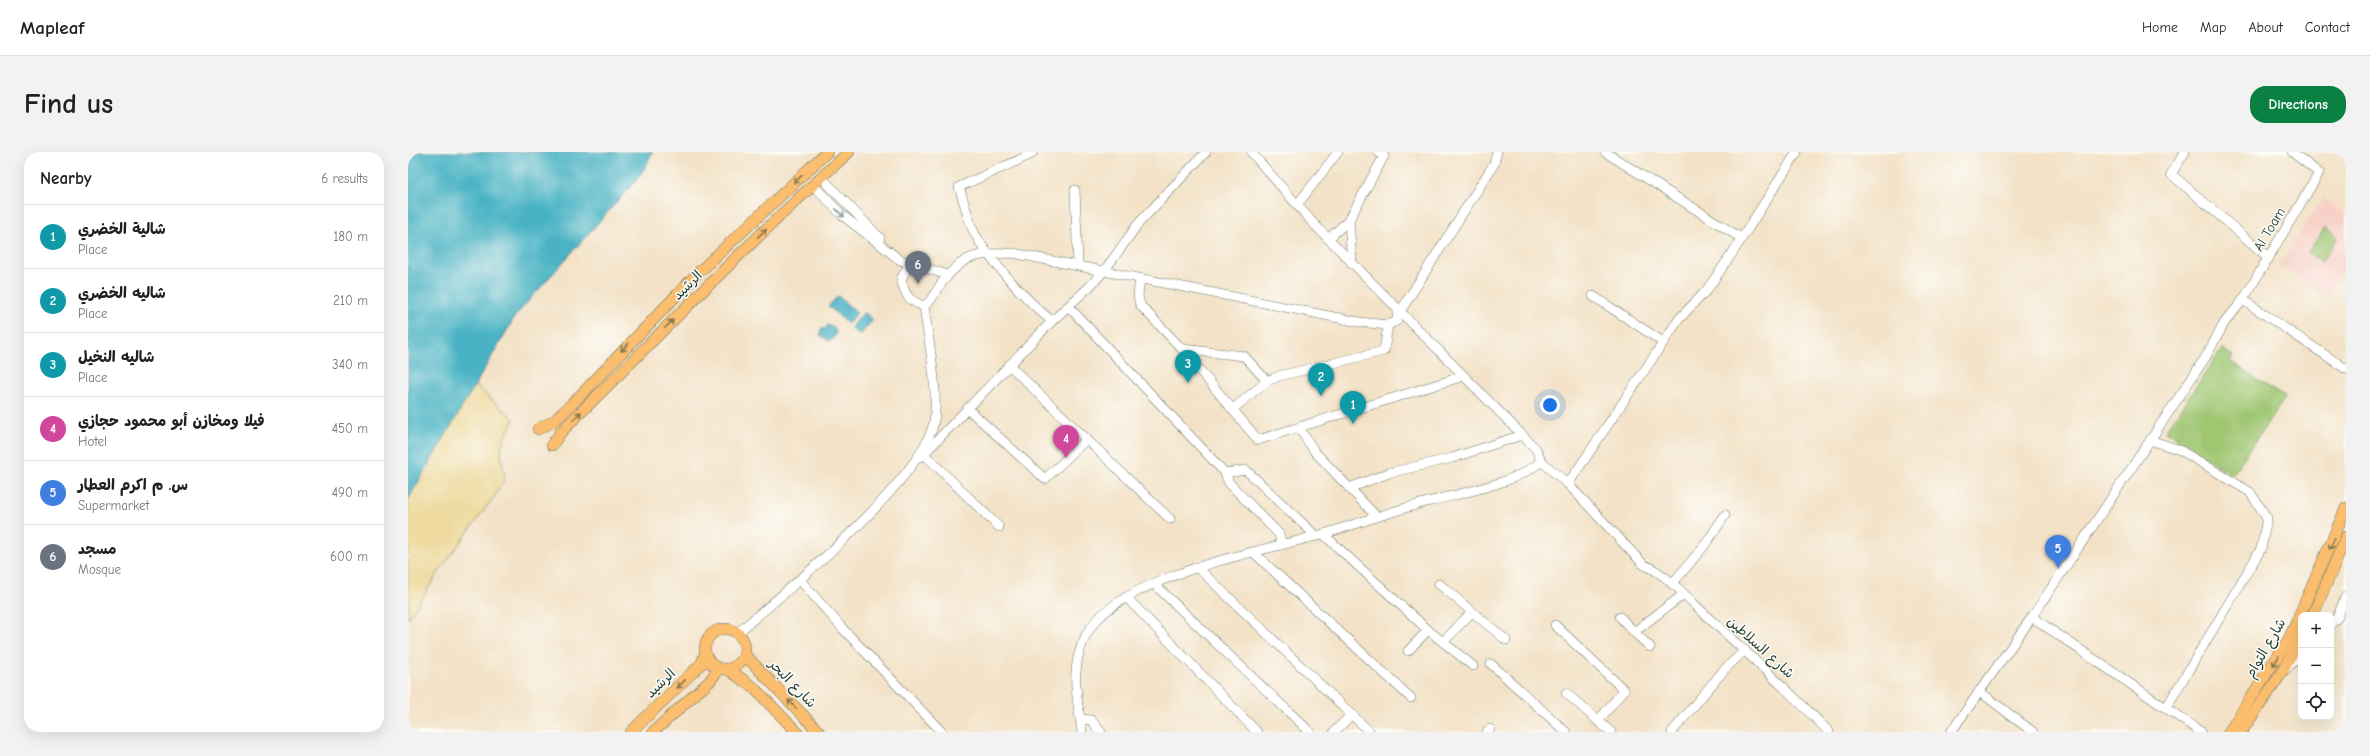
<!DOCTYPE html>
<html lang="en">
<head>
<meta charset="utf-8">
<style>
	:root { --surface:#fff; --page:#f2f2f2; --text:#202124; --muted:#757577; --line:#e0e0e0; --accent:#0b8043 }
	body { margin:0; font-family:"Comic Neue","Playpen Sans Arabic",sans-serif; background:var(--page); color:var(--text) }
	.controls { position:absolute; right:12px; bottom:12px; display:grid; overflow:hidden; border-radius:8px; box-shadow:0 4px 16px #0002 }
	.controls button { width:36px; height:36px; display:grid; place-items:center; padding:0; border:0; border-bottom:1px solid var(--line); background:var(--surface); color:var(--text); font:20px sans-serif }
	.you { position:absolute; left:1142px; top:253px; width:14px; height:14px; margin:-10px; border:3px solid #fff; border-radius:50%; background:#1a73e8; box-shadow:0 0 0 6px #1a73e833 }
	.badge { display:grid; place-items:center; width:26px; height:26px; border-radius:50%; background:var(--accent); color:#fff; font-size:13px; font-weight:700 }
	.pin { position:absolute; translate:-50% -33px; filter:drop-shadow(0 1px 2px #0008) }
	.pin::after { content:''; position:absolute; top:21px; width:14px; height:12px; background:inherit; clip-path:polygon(0 0,100% 0,50% 100%) }
	.list { margin:0; padding:0; list-style:none }
	h2 { display:flex; justify-content:space-between; align-items:center; height:52px; margin:0; padding:0 16px; font-size:17px }
	h2 small { font-size:13px; font-weight:400; color:var(--muted) }
	.list li { display:grid; grid-template-columns:26px 1fr auto; gap:12px; align-items:center; box-sizing:border-box; height:64px; padding:0 16px; border-top:1px solid var(--line) }
	.list b { display:block; font-size:15px; white-space:nowrap }
	.list p { margin:0; font-size:13px; white-space:nowrap; color:var(--muted) }
	.list em { font-size:13px; font-style:normal; color:var(--muted) }
	.icon { flex:none; width:22px; height:22px; fill:none; stroke:currentColor; stroke-width:2; stroke-linecap:round; stroke-linejoin:round }
	.map { position:relative; flex:none; width:1938px; height:580px; overflow:hidden; border-radius:16px }
	header { display:flex; align-items:center; gap:24px; box-sizing:border-box; height:56px; padding:0 20px; background:var(--surface); border-bottom:1px solid var(--line) }
	header strong { font-size:19px }
	nav { display:flex; gap:22px; margin-inline-start:auto; font-size:14px }
	.intro { display:flex; align-items:center; justify-content:space-between; box-sizing:border-box; height:96px; padding:0 24px }
	h1 { margin:0; font-size:28px }
	.button { padding:10px 18px; border-radius:16px; background:var(--accent); color:#fff; font-size:14px; font-weight:700 }
	main { display:flex; gap:24px; padding:0 24px }
	aside { flex:1; background:var(--surface); border-radius:16px; box-shadow:0 4px 16px #0002 }
	.map>svg:first-child { display:block }
	.built { fill:#f7d1c8 }
	.green { fill:#9fc671; stroke:#5f8252 }
	.sand { fill:#eeda9e; stroke:#868c69 }
	.water { fill:#48b3c5; stroke:#34787c }
	.lines { fill:none; stroke-linecap:round; stroke-linejoin:round }
	.minor-casing { stroke:#697767; stroke-width:10 }
	.major-casing { stroke:#697767; stroke-width:12 }
	.minor { stroke:#fff; stroke-width:9 }
	.major { stroke:#fbbd6e; stroke-width:11 }
	.oneway { stroke:#82774e }
	.oneway2 { stroke:#8f9e9a }
	.labels { text-anchor:middle; stroke-width:3; stroke-linejoin:round; paint-order:stroke }
	.street-label { font-size:14px; fill:#1f3d34; stroke:#fdfcf7 }
</style>
</head>
<body>
<header>
<strong>Mapleaf</strong>
<nav><a>Home</a><a>Map</a><a>About</a><a>Contact</a></nav>
</header>
<div class="intro"><h1>Find us</h1><a class="button">Directions</a></div>
<main>
<aside>
<h2>Nearby<small>6 results</small></h2>
<ul class="list">
<li><span class="badge" style="background:#0f9aa8">1</span><div><b>شالية الخضري</b><p>Place</p></div><em>180 m</em></li>
<li><span class="badge" style="background:#0f9aa8">2</span><div><b>شاليه الخضري</b><p>Place</p></div><em>210 m</em></li>
<li><span class="badge" style="background:#0f9aa8">3</span><div><b>شاليه النخيل</b><p>Place</p></div><em>340 m</em></li>
<li><span class="badge" style="background:#d1479c">4</span><div><b>فيلا ومخازن أبو محمود حجازي</b><p>Hotel</p></div><em>450 m</em></li>
<li><span class="badge" style="background:#3f7fe0">5</span><div><b>س. م اكرم العطار</b><p>Supermarket</p></div><em>490 m</em></li>
<li><span class="badge" style="background:#6b7280">6</span><div><b>مسجد</b><p>Mosque</p></div><em>600 m</em></li>
</ul>
</aside>
<div class="map">
<svg width="1938" height="580" viewBox="0 0 1938 580">
	<rect width="100%" height="100%" fill="#fdfcf7"/>
	<filter id="ink" filterUnits="userSpaceOnUse"><feTurbulence type="fractalNoise" baseFrequency=".025" numOctaves="2"/><feDisplacementMap in="SourceGraphic" scale="8" xChannelSelector="R" yChannelSelector="G"/><feConvolveMatrix kernelMatrix="1 2 1 2 8 2 1 2 1" color-interpolation-filters="sRGB"/></filter>
	<filter id="wash" filterUnits="userSpaceOnUse"><feTurbulence type="fractalNoise" baseFrequency=".012" numOctaves="4" result="noise"/><feDisplacementMap in="SourceGraphic" scale="16" xChannelSelector="R" yChannelSelector="G"/><feGaussianBlur stdDeviation="0.9" result="paint"/><feColorMatrix in="noise" values="0 0 0 0 0 0 0 0 0 0 0 0 0 0 0 0 0 1.4 0 .05"/><feComposite in="paint" operator="in"/></filter>
	<g filter="url(#wash)">
		<rect width="100%" height="100%" fill="#f3e2c7"/>
		<!-- built -->
		<polygon class="built" points="1915,46 1938,62 1938,113 1916,146 1871,113"/>
		<!-- green -->
		<g class="green">
			<polygon points="1917,76 1930,85 1913,110 1900,100"/>
			<polygon points="1814,197 1825,204 1822,209 1877,246 1824,323 1757,279"/>
		</g>
		<!-- sand -->
		<path class="sand" d="M66,232L106,267C91,295 91,295 97,326L86,345L34,415L0,467V334Z"/>
		<!-- water -->
		<g class="water">
			<polygon points="0,0 245,0 232,24 108,163 0,348"/>
			<polygon points="430,144 449,161 440,172 420,154"/>
			<polygon points="456,160 465,168 452,183 443,176"/>
			<polygon points="419,173 426,175 428,181 425,187 420,189 412,183 413,177 419,176"/>
		</g>
	</g>
	<g filter="url(#ink)">
		<g class="lines">
			<!-- minor casing -->
			<g class="minor-casing">
				<g id="minor">
					<path d="M843,0L905,71L1128,297L1133,309L1160,332L1236,413C1259,421 1287,454 1306,471C1346,507 1384,542 1421,580"/>
					<polyline points="1197,0 1333,86"/>
					<polyline points="1777,0 1763,22 1861,106"/>
					<path d="M624,2L551,35C556,49 559,63 564,76C576,103 621,151 644,169L681,135L697,118L730,72L798,0"/>
					<polyline points="413,25 472,86"/>
					<polyline points="405,33 434,63 492,108 540,123"/>
					<polyline points="667,38 670,113"/>
					<polyline points="889,53 930,0"/>
					<polyline points="941,68 944,112"/>
					<polyline points="920,87 941,68 976,4 970,0"/>
					<path d="M502,111L493,127C497,143 500,149 516,154"/>
					<polyline points="732,127 730,143 732,153 774,197 850,288 1056,224"/>
					<polyline points="1185,144 1255,190"/>
					<polyline points="1835,148 1938,217"/>
					<polyline points="661,155 817,321 838,318 908,384"/>
					<polyline points="774,197 836,204 859,229 871,224 976,199 980,173"/>
					<polyline points="601,213 762,367"/>
					<polyline points="560,257 637,327 679,287"/>
					<polyline points="825,257 859,229"/>
					<polyline points="891,276 907,300 968,364"/>
					<polyline points="1742,288 1772,298 1842,340 1859,366 1853,397 1758,556"/>
					<polyline points="516,302 591,375"/>
					<polyline points="513,305 644,169"/>
					<polyline points="817,321 821,331 871,382 874,393"/>
					<polyline points="1160,332 1271,167 1298,139 1325,100 1389,0"/>
					<polyline points="941,336 981,321 1044,306 1114,283"/>
					<polyline points="915,382 1020,478 1065,514"/>
					<polyline points="846,401 1003,546"/>
					<polyline points="790,416 962,580"/>
					<polyline points="392,428 435,477 534,580"/>
					<polyline points="1031,432 1098,488"/>
					<polyline points="1264,432 1297,393 1317,363"/>
					<polyline points="747,433 902,580"/>
					<polyline points="718,445 849,580"/>
					<polyline points="1212,465 1226,480 1276,442"/>
					<polyline points="1624,465 1793,580"/>
					<polyline points="1923,472 1929,466 1938,444"/>
					<polyline points="1147,473 1216,538 1190,569"/>
					<polyline points="1226,480 1242,495"/>
					<path d="M329,481C376,442 517,326 526,269C531,240 520,185 516,154C525,149 527,140 533,132C558,100 567,103 605,101L951,170L980,173L989,169L990,159L995,155L1086,12L1089,0"/>
					<polyline points="1035,490 1064,460"/>
					<polyline points="1000,499 1020,478"/>
					<polyline points="1083,512 1158,580"/>
					<polyline points="1878,517 1893,503"/>
					<polyline points="1571,539 1625,580"/>
					<polyline points="1158,541 1203,580"/>
					<polyline points="672,567 683,568 693,580"/>
					<path d="M674,580C669,544 661,517 678,483C708,424 855,399 916,382C952,371 986,358 1023,349C1053,341 1112,330 1133,309"/>
					<polyline points="926,580 944,562"/>
					<polyline points="1079,580 1082,577"/>
					<polyline points="1264,580 1316,518 1337,498"/>
					<polyline points="1543,580 1624,465 1797,206 1817,170 1835,148 1911,21 1884,0"/>
				</g>
			</g>
			<!-- major casing -->
			<g class="major-casing">
				<g id="major">
					<polyline points="130,277 146,269 170,246 290,121 419,0"/>
					<path d="M144,293L153,280C248,186 341,90 441,0"/>
					<polyline points="1905,463 1938,385"/>
					<circle cx="317" cy="497" r="20"/>
					<polyline points="337,503 411,580"/>
					<polyline points="321,518 345,535 389,580"/>
					<polyline points="223,580 294,511 297,502"/>
					<polyline points="245,580 301,530 311,517"/>
					<polyline points="1821,580 1882,485 1938,356"/>
					<polyline points="1833,580 1873,522 1893,485"/>
				</g>
			</g>
			<!-- minor -->
			<use href="#minor" class="minor"/>
			<!-- major -->
			<use href="#major" class="major"/>
		</g>
		<!-- one-way arrows -->
		<defs><path id="oneway-shaft" d="M-6 0H5M1.5-3L5.5 0L1.5 3" fill="none" stroke-width="1.6" stroke-linecap="round" stroke-linejoin="round"/></defs>
		<g class="oneway">
			<use href="#oneway-shaft" transform="translate(390 27) rotate(137)"/>
			<use href="#oneway-shaft" transform="translate(354 81) rotate(-43)"/>
			<use href="#oneway-shaft" transform="translate(261 172) rotate(-46)"/>
			<use href="#oneway-shaft" transform="translate(217 195) rotate(134)"/>
			<use href="#oneway-shaft" transform="translate(169 264) rotate(-45)"/>
			<use href="#oneway-shaft" transform="translate(1924 392) rotate(113)"/>
			<use href="#oneway-shaft" transform="translate(1868 509) rotate(121)"/>
			<use href="#oneway-shaft" transform="translate(273 532) rotate(136)"/>
			<use href="#oneway-shaft" transform="translate(384 552) rotate(-134)"/>
		</g>
		<use class="oneway2" href="#oneway-shaft" transform="translate(432 61) rotate(44)"/>
	</g>
	<g class="labels">
		<!-- street labels -->
		<g class="street-label">
			<text transform="translate(1861 77) rotate(-59)" y="5">Al Toam</text>
			<text transform="translate(279 133) rotate(-45)" y="5">الرشيد</text>
			<text transform="translate(1353 495) rotate(42)" y="5">شارع السلاطين</text>
			<text transform="translate(1857 496) rotate(-60)" y="5">شارع التوام</text>
			<text transform="translate(252 531) rotate(-44)" y="5">الرشيد</text>
			<text transform="translate(385 531) rotate(46)" y="5">شارع البحر</text>
		</g>
	</g>
</svg>
<div class="controls">
<button>+</button>
<button>−</button>
<button><svg class="icon" aria-label="locate" viewBox="0 0 24 24"><circle cx="12" cy="12" r="6"/><path d="M12 2v4M12 18v4M2 12h4M18 12h4"/></svg></button>
</div>
<div class="you"></div>
<div class="pin badge" style="left:945px;top:272px;background:#0f9aa8">1</div>
<div class="pin badge" style="left:913px;top:244px;background:#0f9aa8">2</div>
<div class="pin badge" style="left:780px;top:231px;background:#0f9aa8">3</div>
<div class="pin badge" style="left:658px;top:306px;background:#d1479c">4</div>
<div class="pin badge" style="left:1650px;top:416px;background:#3f7fe0">5</div>
<div class="pin badge" style="left:510px;top:132px;background:#6b7280">6</div>
</div>
</main>
</body>
</html>
